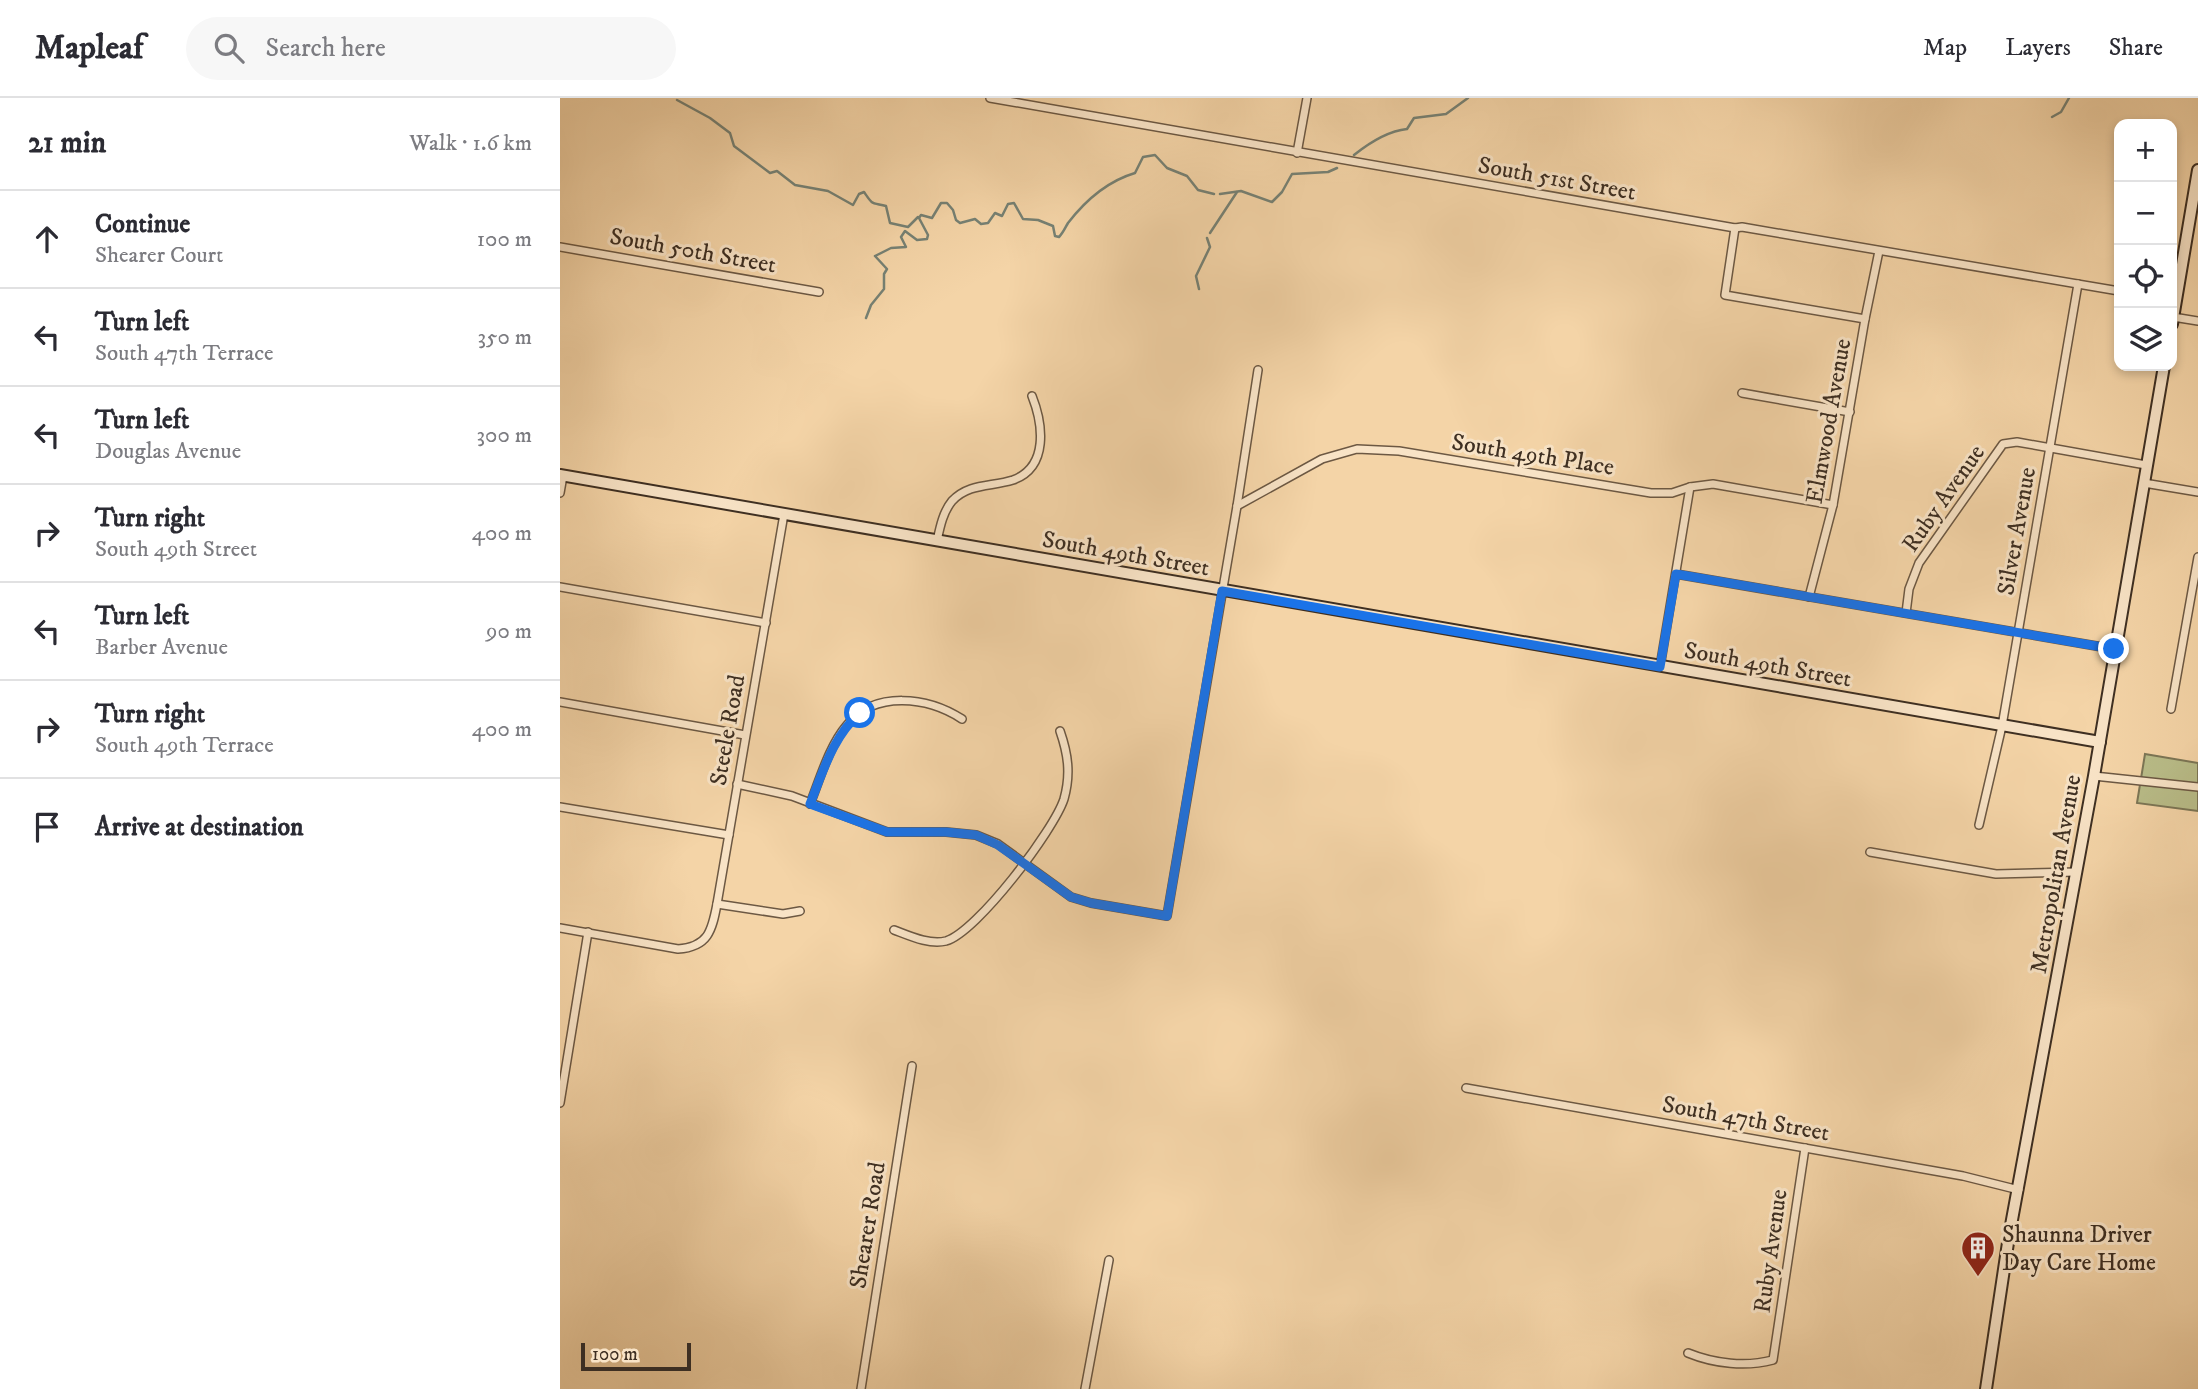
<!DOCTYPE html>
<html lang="en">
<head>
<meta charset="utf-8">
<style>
	:root { --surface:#fff; --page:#f7f7f7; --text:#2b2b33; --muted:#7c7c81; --line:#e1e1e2 }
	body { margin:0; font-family:"IM FELL DW Pica",serif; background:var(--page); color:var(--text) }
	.controls { position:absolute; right:21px; top:21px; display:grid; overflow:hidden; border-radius:14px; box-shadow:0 4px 10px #0003 }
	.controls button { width:63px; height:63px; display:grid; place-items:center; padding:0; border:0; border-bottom:2px solid var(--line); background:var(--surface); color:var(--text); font:35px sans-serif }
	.scale { position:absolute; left:21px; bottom:18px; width:110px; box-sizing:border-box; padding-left:7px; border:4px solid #3e2f22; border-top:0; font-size:19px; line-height:24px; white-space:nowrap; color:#3e2f22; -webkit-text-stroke:5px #f8e3c6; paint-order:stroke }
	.stop { position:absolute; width:21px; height:21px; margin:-16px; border:5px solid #1a73e8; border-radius:50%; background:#fff }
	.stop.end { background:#1a73e8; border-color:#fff; box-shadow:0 2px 7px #0008 }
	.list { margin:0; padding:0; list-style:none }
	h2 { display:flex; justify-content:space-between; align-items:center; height:91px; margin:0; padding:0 28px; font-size:30px }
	h2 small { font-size:23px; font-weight:400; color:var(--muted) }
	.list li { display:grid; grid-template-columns:46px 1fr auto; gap:21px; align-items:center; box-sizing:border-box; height:98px; padding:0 28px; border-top:2px solid var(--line) }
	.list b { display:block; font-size:26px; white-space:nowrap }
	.list p { margin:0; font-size:23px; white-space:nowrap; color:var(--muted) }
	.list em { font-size:23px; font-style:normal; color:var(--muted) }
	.icon { flex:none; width:38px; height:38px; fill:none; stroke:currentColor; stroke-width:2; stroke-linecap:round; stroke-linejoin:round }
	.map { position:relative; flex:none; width:1638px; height:1291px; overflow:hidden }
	header { display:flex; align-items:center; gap:42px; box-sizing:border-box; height:98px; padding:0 35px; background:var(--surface); border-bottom:2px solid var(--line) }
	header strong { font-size:33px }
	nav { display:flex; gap:38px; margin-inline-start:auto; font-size:24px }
	.search { width:490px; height:63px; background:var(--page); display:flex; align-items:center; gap:18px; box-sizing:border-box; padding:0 24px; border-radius:38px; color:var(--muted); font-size:26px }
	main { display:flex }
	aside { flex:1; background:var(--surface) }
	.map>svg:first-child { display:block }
	.green { fill:#b9bd89; stroke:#7c7656; stroke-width:2 }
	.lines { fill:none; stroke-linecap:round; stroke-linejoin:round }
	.stream { stroke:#768174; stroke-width:2.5 }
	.street-casing { stroke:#6c5843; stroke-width:10 }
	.secondary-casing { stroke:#3e2f22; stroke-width:14 }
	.street { stroke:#f8e3c6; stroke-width:7 }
	.secondary { stroke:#f8e3c6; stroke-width:10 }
	.route { stroke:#1a73e8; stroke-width:9 }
	.labels { text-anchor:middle; stroke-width:6; stroke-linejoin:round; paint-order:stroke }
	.street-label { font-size:24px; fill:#3e2f22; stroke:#f8e3c6 }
	.poi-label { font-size:24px; fill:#3e2f22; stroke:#f8e3c6; text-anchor:start }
</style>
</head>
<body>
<header>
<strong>Mapleaf</strong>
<div class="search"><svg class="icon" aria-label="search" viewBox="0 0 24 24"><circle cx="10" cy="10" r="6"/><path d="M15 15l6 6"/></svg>Search here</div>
<nav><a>Map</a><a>Layers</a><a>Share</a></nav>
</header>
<main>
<aside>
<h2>21 min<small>Walk · 1.6 km</small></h2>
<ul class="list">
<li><svg class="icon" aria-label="ahead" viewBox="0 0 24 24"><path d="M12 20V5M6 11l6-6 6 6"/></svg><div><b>Continue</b><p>Shearer Court</p></div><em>100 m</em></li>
<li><svg class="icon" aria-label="left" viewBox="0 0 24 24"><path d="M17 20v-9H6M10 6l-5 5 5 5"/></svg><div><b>Turn left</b><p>South 47th Terrace</p></div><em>350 m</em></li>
<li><svg class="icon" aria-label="left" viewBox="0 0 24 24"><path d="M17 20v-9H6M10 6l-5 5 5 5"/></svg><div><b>Turn left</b><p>Douglas Avenue</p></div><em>300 m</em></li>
<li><svg class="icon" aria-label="right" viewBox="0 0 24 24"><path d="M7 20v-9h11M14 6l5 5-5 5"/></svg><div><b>Turn right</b><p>South 49th Street</p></div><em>400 m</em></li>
<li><svg class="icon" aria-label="left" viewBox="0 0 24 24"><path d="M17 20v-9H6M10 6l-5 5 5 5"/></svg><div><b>Turn left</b><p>Barber Avenue</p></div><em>90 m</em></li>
<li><svg class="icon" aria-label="right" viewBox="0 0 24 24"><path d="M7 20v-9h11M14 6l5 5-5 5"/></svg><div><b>Turn right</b><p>South 49th Terrace</p></div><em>400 m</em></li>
<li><svg class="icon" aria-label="arrive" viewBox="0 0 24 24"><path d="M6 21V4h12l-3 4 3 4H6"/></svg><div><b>Arrive at destination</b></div></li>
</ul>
</aside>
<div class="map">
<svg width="1638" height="1291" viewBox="0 0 1638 1291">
	<rect width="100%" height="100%" fill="#f4d4a7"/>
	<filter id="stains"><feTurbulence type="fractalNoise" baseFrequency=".00286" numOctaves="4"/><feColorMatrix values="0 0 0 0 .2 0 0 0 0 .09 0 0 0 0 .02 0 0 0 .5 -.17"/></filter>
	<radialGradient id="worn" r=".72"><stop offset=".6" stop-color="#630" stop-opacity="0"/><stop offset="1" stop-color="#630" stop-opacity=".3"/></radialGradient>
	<!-- green -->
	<polygon class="green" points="1585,656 1638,665 1638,713 1577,705"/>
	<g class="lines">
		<!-- stream -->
		<g class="stream">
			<path d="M117,2L150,20L170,35L174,48L210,75L217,73L235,87L268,93L293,107L299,96L304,94C313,107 310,104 326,108L330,125L348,129L358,119"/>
			<polyline points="1492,19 1501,14 1509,0"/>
			<path d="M794,57C809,45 828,33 847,31L854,20L886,16L908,0"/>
			<polyline points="660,96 681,93 712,104 722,94 732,76 768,74 777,70"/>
			<polyline points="650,135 677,94"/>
			<polyline points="639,191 636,178 650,149 647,140"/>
			<path d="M306,220L311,207L324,191V176L327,171L315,158L331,150L346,149L341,139L345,133L357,142L367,141L368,137L359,120L361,117L372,120L381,105H387L393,112L396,122L400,125L415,121L421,126L428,125L435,115L442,118L448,106L454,105L463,121L478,122L493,128L495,138L499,139C503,135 505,130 508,125C525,103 548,83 575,75L583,59L595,57L607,70L627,78L638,92L654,96"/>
		</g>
		<!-- street casing -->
		<g class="street-casing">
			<g id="street">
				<polyline points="430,0 1175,130 1182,129 1559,193"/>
				<polyline points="737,55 747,0"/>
				<polyline points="1175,130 1165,197 1305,221"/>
				<polyline points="0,149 259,194"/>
				<polyline points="1613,219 1638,223"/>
				<polyline points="1182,295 1290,314"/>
				<polyline points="1584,385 1638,394"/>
				<polyline points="0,395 3,378"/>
				<polyline points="677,408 762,361 797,351 839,353 1091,395 1112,395 1130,389 1153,386 1273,407"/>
				<path d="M377,443C380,429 383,414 392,403C409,385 431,389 453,382C489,369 483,326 472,298"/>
				<polyline points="1116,476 1554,551"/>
				<polyline points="0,489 206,525"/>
				<polyline points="1249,499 1273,407 1305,221 1319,153"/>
				<polyline points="1346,515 1349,491 1359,465 1443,346 1457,344 1586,367"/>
				<polyline points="1100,569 1130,389"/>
				<polyline points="0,604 185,637"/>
				<polyline points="1611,611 1638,459"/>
				<polyline points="1534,678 1638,689"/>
				<polyline points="177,686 232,698 327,734 386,734 416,737 438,746 511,799 531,805 607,818 677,408 698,272"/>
				<path d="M250,706C260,681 269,648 287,627C315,592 368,599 402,621"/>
				<polyline points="0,709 169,737"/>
				<polyline points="1419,727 1442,628 1518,186"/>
				<polyline points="1310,754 1436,776 1516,774"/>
				<polyline points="157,806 223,816 240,813"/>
				<path d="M0,830L118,851C148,849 152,833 157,806L224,416"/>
				<path d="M334,832C350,838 369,847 386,843C417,834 494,732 504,701C511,676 508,656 500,633"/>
				<polyline points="906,990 1403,1078 1459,1092"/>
				<polyline points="0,1005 28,834"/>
				<path d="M1128,1255C1155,1266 1186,1269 1213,1262L1245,1050"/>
				<polyline points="301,1291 352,968"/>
				<polyline points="525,1291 549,1162"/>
			</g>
		</g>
		<!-- secondary casing -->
		<g class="secondary-casing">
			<g id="secondary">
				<polyline points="1612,226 1638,72"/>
				<polyline points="0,377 1540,644"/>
				<polyline points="1426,1291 1449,1138 1534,678 1604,268"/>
			</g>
		</g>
		<!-- street -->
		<use href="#street" class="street"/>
		<!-- secondary -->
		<use href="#secondary" class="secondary"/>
	</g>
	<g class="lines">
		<!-- route -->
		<path class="route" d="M300,615C273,638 263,674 250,706L327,734H386L416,737L438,747L511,799L531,805L607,818L662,493L1100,569L1116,476L1554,551"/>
	</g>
	<!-- icons -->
	<defs>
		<g id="building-pin" transform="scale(1.75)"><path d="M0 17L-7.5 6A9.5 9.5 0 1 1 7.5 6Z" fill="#8f2418" stroke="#f8e3c6"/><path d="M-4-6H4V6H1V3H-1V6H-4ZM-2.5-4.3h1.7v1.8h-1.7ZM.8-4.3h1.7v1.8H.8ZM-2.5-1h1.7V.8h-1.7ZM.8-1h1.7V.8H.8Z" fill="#fff"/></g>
	</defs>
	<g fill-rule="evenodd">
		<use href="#building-pin" x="1418" y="1150"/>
	</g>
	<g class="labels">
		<!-- street labels -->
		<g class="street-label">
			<text transform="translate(997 80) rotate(10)" y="8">South 51st Street</text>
			<text transform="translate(133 152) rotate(10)" y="8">South 50th Street</text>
			<text transform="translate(1268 323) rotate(-80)" y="8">Elmwood Avenue</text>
			<text transform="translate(973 356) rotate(9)" y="8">South 49th Place</text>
			<text transform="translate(1383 400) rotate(-55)" y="8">Ruby Avenue</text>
			<text transform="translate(1456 433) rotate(-80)" y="8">Silver Avenue</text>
			<text transform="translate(566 455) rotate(10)" y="8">South 49th Street</text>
			<text transform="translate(1208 566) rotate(10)" y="8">South 49th Street</text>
			<text transform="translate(167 632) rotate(-80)" y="8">Steele Road</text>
			<text transform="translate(1495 776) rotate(-80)" y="8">Metropolitan Avenue</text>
			<text transform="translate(1186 1020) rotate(10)" y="8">South 47th Street</text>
			<text transform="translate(307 1127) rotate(-81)" y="8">Shearer Road</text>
			<text transform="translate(1210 1153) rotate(-82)" y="8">Ruby Avenue</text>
		</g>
		<!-- poi labels -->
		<g class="poi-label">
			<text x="1442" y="1144">Shaunna Driver<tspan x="1442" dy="28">Day Care Home</tspan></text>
		</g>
	</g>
	<rect width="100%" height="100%" filter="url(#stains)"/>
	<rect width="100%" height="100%" fill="url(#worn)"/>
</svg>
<div class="controls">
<button>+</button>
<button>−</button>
<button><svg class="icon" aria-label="locate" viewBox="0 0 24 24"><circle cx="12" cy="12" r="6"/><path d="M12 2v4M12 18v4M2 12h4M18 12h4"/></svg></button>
<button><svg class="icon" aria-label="layers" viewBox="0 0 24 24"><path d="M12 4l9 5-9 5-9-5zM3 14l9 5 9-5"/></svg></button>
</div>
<div class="scale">100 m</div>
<div class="stop" style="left:300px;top:615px"></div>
<div class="stop end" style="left:1554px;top:551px"></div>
</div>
</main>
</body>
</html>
